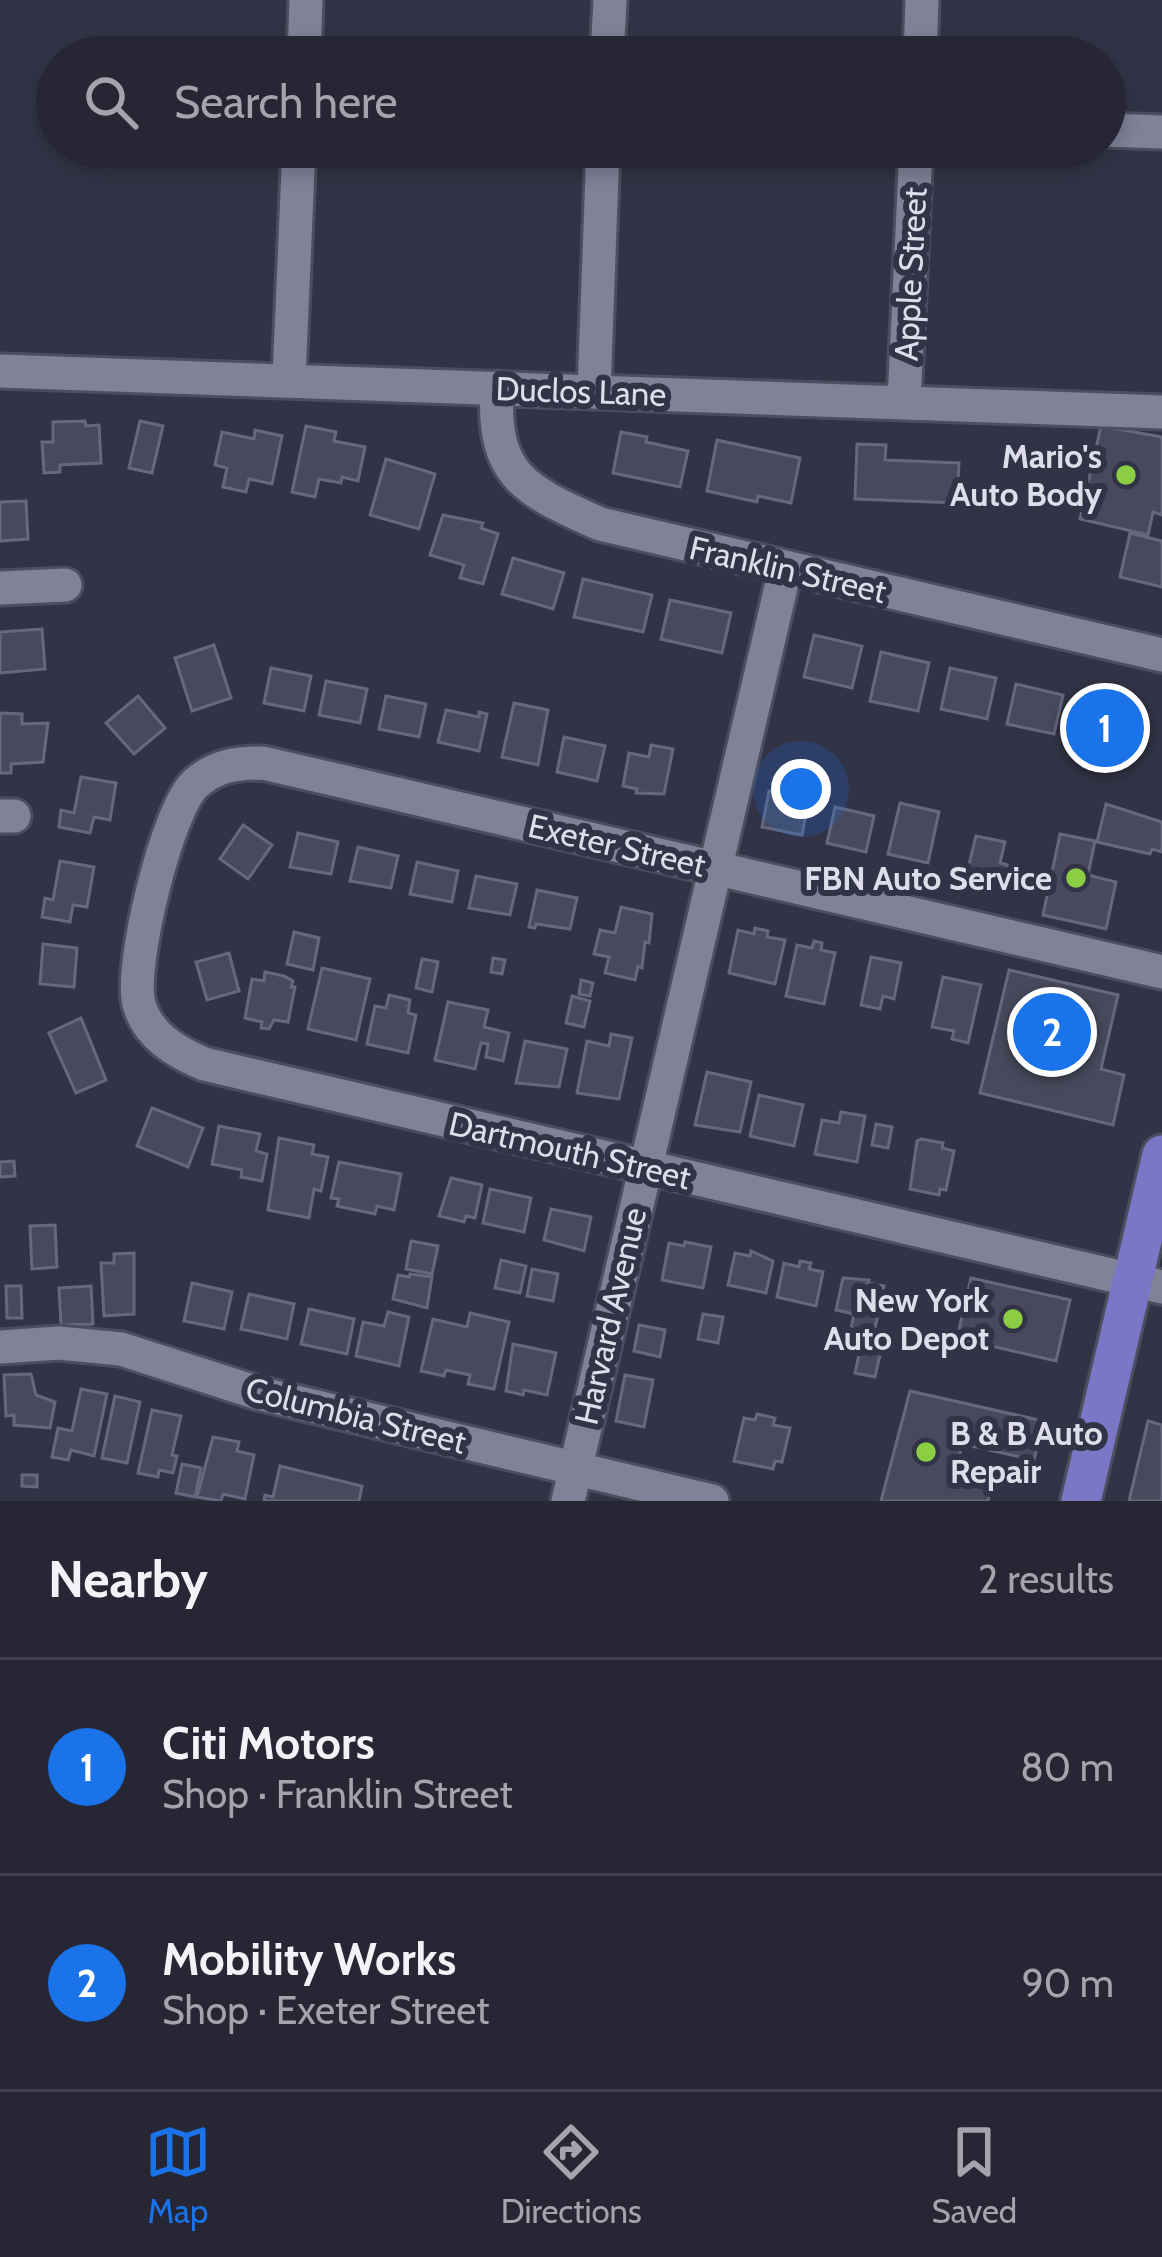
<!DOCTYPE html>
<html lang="en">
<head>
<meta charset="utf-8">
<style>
	:root { --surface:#262634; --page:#2e2e3c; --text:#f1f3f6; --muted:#a4a5ac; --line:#42434f; --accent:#1a73e8 }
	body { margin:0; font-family:Cabin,sans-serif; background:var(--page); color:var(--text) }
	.you { position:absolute; left:801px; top:789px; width:42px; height:42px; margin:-30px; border:9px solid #fff; border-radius:50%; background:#1a73e8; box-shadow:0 0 0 18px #1a73e833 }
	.badge { display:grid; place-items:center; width:78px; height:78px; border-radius:50%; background:var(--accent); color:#fff; font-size:39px; font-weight:700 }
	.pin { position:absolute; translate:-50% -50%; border:6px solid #fff; box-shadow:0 3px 12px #0006 }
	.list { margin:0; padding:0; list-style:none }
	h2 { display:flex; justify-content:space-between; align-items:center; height:156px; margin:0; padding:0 48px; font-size:51px }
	h2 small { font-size:39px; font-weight:400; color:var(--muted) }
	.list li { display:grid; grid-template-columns:78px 1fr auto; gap:36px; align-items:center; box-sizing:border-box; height:216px; padding:0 48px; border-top:3px solid var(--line) }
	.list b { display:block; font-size:45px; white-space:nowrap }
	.list p { margin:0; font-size:39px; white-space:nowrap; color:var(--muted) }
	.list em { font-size:39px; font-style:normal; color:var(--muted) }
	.icon { flex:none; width:66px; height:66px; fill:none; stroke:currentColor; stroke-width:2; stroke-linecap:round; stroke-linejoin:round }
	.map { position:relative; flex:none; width:1162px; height:1501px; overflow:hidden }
	.search { position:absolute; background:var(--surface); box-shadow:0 6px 18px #0003; left:36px; right:36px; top:36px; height:132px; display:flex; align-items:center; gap:30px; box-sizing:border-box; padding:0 42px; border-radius:66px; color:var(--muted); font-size:45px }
	.sheet { height:588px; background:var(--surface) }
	nav { display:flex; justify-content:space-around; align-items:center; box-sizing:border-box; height:168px; border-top:3px solid var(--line); background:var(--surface); font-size:33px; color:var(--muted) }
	nav a { display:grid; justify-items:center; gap:6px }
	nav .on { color:var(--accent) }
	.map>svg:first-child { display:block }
	.building { fill:#48495c; stroke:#67687d; stroke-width:3 }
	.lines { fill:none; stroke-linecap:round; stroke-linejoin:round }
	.minor-casing { stroke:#4d4e5d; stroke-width:39 }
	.major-casing { stroke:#4d4e5d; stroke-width:45 }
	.minor { stroke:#808298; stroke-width:33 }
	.major { stroke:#7977c6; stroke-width:39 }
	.poi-dot { fill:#8bce46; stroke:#323346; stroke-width:4.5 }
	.labels { text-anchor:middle; stroke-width:12; stroke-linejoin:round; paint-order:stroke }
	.street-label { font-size:33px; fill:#dddeea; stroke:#323346 }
	.poi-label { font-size:33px; font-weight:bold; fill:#dddeea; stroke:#323346; text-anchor:end }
</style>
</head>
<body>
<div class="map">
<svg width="1162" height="1501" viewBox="0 0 1162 1501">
	<rect width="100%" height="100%" fill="#323346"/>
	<!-- building -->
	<g class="building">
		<polygon points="85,421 86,426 99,425 101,463 60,465 60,472 44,473 42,442 53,442 53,422"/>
		<polygon points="140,421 163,426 152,473 129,468"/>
		<polygon points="306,426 336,432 334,441 365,447 358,481 342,477 341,483 319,479 315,497 292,492"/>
		<polygon points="1101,426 1162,437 1162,515 1153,512 1148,535 1080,519"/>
		<polygon points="255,430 282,436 272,484 249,479 246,492 223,487 227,468 215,465 222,432 254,439"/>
		<polygon points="621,432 647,437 646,442 688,451 680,487 613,473"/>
		<polygon points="717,440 800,458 791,503 758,496 757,502 707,491"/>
		<polygon points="857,444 886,445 885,460 959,463 957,503 855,499"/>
		<polygon points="386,459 435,474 419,529 370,515"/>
		<polygon points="26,501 28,539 0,541 0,502"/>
		<polygon points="443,515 483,523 481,528 498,534 483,584 460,578 464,565 430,555"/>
		<polygon points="1130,533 1162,541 1162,587 1120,577"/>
		<polygon points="513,558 564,573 553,609 502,594"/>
		<polygon points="583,579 652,595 643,632 574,617"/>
		<polygon points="670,600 731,613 722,653 661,639"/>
		<polygon points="42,629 45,669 0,673 0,632"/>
		<polygon points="814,635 862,646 852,688 804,677"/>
		<polygon points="214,645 231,698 192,711 175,658"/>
		<polygon points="881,652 929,663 918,711 870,701"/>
		<polygon points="271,668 311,676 304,711 264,703"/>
		<polygon points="950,668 996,678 987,719 941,709"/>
		<polygon points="326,681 367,689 360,723 319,715"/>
		<polygon points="1016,684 1063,695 1054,734 1007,724"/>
		<polygon points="138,696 165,728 134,754 106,723"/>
		<polygon points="386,696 426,704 419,737 379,729"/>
		<polygon points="1079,702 1140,715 1132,755 1071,742"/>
		<polygon points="514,703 548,710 538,765 502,757"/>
		<polygon points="446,710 479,717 479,712 487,714 479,751 438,742"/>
		<polygon points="0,713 22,714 22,724 48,723 43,762 11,764 11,773 0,773"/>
		<polygon points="564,737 605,746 597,781 557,772"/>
		<polygon points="651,745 673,749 664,794 636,793 637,789 623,786 629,753 649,757"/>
		<polygon points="81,777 116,783 110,820 94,817 90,833 59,827 61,810 74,813"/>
		<polygon points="769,791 809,798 802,835 762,827"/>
		<polygon points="900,803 939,812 928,863 888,854"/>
		<polygon points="1106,804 1162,822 1162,852 1152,849 1150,854 1097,842"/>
		<polygon points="835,807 874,816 866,852 827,843"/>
		<polygon points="243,825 272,845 248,879 220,859"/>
		<polygon points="298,833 338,842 331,874 290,867"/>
		<polygon points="1060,834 1095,841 1088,875 1116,882 1106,929 1043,915"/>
		<polygon points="976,836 1005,842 1000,863 1008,865 1002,890 965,881"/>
		<polygon points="358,847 398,856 391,888 350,881"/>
		<polygon points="60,861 94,867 87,907 73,905 70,922 42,917 45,898 53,900"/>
		<polygon points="417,862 458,871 452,902 410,894"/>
		<polygon points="476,876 517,884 510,915 469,908"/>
		<polygon points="537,890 577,898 570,929 536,924 535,928 529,927"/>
		<polygon points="621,907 652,914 649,943 645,942 642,968 638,966 635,980 605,973 609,957 594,954 600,930 615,933"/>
		<polygon points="755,928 768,931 767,937 785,940 775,984 729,973 738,930 754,934"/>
		<polygon points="294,932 319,938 313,970 287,964"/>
		<polygon points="814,941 822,943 821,950 835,953 824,1004 786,996 797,945 812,948"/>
		<polygon points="43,944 77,948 74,987 40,984"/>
		<polygon points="229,953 239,991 207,1000 196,962"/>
		<polygon points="871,957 901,963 894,999 883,996 880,1009 861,1005"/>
		<polygon points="493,958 505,960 502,974 491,972"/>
		<polygon points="422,959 438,962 432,992 416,988"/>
		<polygon points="322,968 370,979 356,1040 308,1029"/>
		<polygon points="1009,970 1118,995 1101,1069 1124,1075 1113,1125 980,1093"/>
		<polygon points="265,972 284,976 293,981 291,987 295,987 288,1022 274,1020 269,1029 261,1028 262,1022 245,1018 252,979 264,981"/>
		<polygon points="943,977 981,985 968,1043 952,1039 954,1031 932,1027"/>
		<polygon points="581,980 593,983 590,996 579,994"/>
		<polygon points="389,995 410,1000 408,1013 416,1015 408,1053 367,1044 375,1006 386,1008"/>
		<polygon points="572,996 590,1001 584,1027 566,1023"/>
		<polygon points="448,1002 488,1010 484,1027 509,1033 503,1061 486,1057 488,1044 481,1043 475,1069 435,1060"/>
		<polygon points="81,1018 106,1080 76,1093 49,1033"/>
		<polygon points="611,1034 632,1038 619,1099 577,1093 587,1041 609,1046"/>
		<polygon points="525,1041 567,1049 559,1087 516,1083"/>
		<polygon points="707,1072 751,1082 740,1132 695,1125"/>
		<polygon points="759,1095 803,1105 794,1146 750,1136"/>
		<polygon points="152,1108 203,1128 188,1167 137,1146"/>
		<polygon points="841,1112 865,1116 857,1162 815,1154 822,1120 839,1123"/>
		<polygon points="876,1124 892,1127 888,1148 872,1145"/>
		<polygon points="219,1126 260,1134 256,1151 267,1154 262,1181 241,1177 242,1170 212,1164"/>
		<polygon points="279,1138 314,1145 312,1154 328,1157 321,1191 314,1189 309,1218 268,1210"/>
		<polygon points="921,1139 943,1143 942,1148 954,1151 946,1190 940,1189 939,1195 910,1189 917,1141"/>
		<polygon points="14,1161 15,1176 0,1177 0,1162"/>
		<polygon points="339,1162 401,1174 394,1210 377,1206 375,1214 337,1206 339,1199 331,1198"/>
		<polygon points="451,1178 482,1185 475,1218 466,1216 464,1222 439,1216"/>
		<polygon points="490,1189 531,1198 524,1232 483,1223"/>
		<polygon points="551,1209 591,1217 584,1251 544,1240"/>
		<polygon points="55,1225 57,1267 32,1269 30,1226"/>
		<polygon points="411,1241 438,1246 432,1274 406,1269"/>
		<polygon points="685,1242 711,1247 703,1288 662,1280 669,1243 684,1246"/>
		<polygon points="751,1251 773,1261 766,1293 728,1285 735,1253 750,1256"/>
		<polygon points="134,1253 134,1314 104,1316 101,1263 114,1263 114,1254"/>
		<polygon points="501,1260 526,1266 520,1293 495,1288"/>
		<polygon points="800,1261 811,1263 809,1269 823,1272 816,1306 777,1297 784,1263 799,1267"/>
		<polygon points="532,1269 558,1274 553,1301 527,1296"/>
		<polygon points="410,1274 432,1277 427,1308 393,1299 398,1275 409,1277"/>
		<polygon points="843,1278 869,1280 868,1283 884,1286 874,1333 851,1328 854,1314 836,1310"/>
		<polygon points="971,1278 1070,1300 1056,1361 957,1338"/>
		<polygon points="192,1283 232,1292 224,1329 184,1321"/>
		<polygon points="6,1286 21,1286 22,1318 7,1318"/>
		<polygon points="91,1286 93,1324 61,1325 59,1288"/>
		<polygon points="249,1294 294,1304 287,1339 241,1329"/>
		<polygon points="309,1309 354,1319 347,1354 301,1344"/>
		<polygon points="388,1312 409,1317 399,1366 356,1356 363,1322 384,1326"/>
		<polygon points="470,1313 509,1322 494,1389 468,1384 470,1375 446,1370 444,1376 421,1371 433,1319 467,1327"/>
		<polygon points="703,1314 723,1317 718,1343 698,1339"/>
		<polygon points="639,1325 665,1330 660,1357 634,1351"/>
		<polygon points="862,1341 882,1346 875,1377 855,1373"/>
		<polygon points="513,1344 556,1353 547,1395 524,1390 523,1395 506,1391"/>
		<polygon points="31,1374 36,1395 55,1402 50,1428 14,1425 14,1415 6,1416 4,1375"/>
		<polygon points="625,1375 653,1380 644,1427 616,1421"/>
		<polygon points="81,1389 107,1394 94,1456 71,1450 68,1460 52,1457 58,1428 72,1431"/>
		<polygon points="910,1391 1043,1421 1034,1460 962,1444 957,1467 994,1475 988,1501 881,1501"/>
		<polygon points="115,1396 140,1402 127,1463 102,1458"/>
		<polygon points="152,1410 181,1416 172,1455 177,1456 173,1473 159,1470 158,1477 138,1473"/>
		<polygon points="757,1414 775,1418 773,1425 790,1428 782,1462 775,1461 773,1469 734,1461 744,1418 755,1420"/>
		<polygon points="1148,1421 1162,1425 1162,1501 1129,1501"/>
		<polygon points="213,1437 239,1442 237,1451 254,1455 245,1499 223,1494 221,1501 197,1497"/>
		<polygon points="182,1464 201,1468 195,1497 176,1493"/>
		<polygon points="280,1466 362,1486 359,1501 264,1501 265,1495 273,1497"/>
		<polygon points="22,1475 37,1475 37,1487 22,1486"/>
	</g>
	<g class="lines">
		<!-- minor casing -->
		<g class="minor-casing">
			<g id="minor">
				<polyline points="304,57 306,0"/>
				<polyline points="607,57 610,0"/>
				<polyline points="920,57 922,0"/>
				<polyline points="1105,130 1162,132"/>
				<polyline points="0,371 1162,412"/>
				<polyline points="289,378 299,147"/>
				<path d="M497,388C492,477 525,490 600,524L1162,655"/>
				<polyline points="594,391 603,147"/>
				<polyline points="904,401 916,147"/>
				<polyline points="0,588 65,585"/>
				<polyline points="0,816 14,816"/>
				<path d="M1162,972L263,763C237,763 216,765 195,784C167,810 129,967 139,1004C148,1036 176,1052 204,1064L1162,1287"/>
				<polyline points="0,1347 59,1343 121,1349 258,1393 712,1501"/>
				<polyline points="568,1501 785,570"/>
			</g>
		</g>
		<!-- major casing -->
		<g class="major-casing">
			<polyline id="major" points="1081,1501 1162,1155"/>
		</g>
		<!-- minor -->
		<use href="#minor" class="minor"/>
		<!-- major -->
		<use href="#major" class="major"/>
	</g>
	<!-- markers -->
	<g class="poi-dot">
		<circle cx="1126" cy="475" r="12"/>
		<circle cx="1076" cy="878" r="12"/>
		<circle cx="1013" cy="1319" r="12"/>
		<circle cx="926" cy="1452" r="12"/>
	</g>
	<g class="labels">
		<!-- street labels -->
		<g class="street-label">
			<text transform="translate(910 274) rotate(-87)" y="12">Apple Street</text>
			<text transform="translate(581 391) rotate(2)" y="12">Duclos Lane</text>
			<text transform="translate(788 569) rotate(13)" y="12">Franklin Street</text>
			<text transform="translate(617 845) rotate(13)" y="12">Exeter Street</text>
			<text transform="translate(570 1150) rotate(13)" y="12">Dartmouth Street</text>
			<text transform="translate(610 1316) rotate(-77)" y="12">Harvard Avenue</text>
			<text transform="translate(356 1415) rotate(14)" y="12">Columbia Street</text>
		</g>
		<!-- poi labels -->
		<g class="poi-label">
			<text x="1102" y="468">Mario's<tspan x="1102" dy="38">Auto Body</tspan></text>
			<text x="1052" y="890">FBN Auto Service</text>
			<text x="989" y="1312">New York<tspan x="989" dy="38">Auto Depot</tspan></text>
			<text x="950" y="1445" text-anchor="start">B &amp; B Auto<tspan x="950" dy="38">Repair</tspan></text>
		</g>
	</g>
</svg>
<div class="you"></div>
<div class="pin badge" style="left:1105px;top:728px">1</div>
<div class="pin badge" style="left:1052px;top:1032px">2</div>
<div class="search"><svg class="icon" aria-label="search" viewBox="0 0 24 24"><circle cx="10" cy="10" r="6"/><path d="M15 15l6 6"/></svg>Search here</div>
</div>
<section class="sheet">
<h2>Nearby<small>2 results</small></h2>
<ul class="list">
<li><span class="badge">1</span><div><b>Citi Motors</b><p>Shop · Franklin Street</p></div><em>80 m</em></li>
<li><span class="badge">2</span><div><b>Mobility Works</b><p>Shop · Exeter Street</p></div><em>90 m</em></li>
</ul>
</section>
<nav>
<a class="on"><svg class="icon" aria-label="map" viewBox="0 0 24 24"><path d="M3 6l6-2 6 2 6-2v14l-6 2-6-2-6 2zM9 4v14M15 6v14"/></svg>Map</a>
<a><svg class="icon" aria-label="directions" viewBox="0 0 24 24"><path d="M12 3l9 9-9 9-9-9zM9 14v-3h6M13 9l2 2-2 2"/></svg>Directions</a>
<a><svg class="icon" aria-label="saved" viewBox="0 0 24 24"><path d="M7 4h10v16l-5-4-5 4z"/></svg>Saved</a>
</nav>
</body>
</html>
